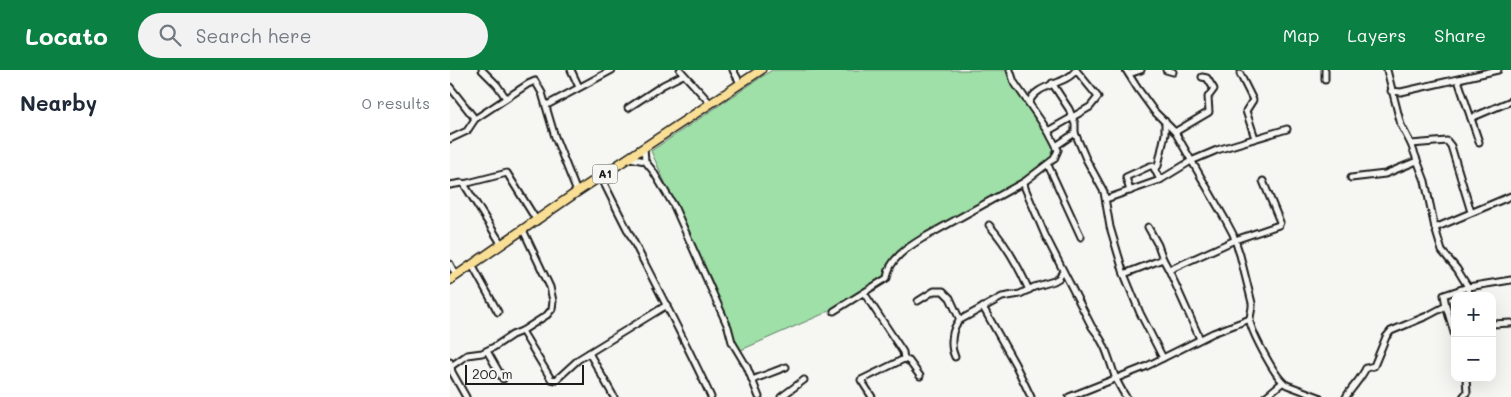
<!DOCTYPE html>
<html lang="en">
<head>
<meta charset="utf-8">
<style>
	:root { --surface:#fff; --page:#f2f2f3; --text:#1f2937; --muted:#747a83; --line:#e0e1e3; --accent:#0b8043 }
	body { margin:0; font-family:Mali,sans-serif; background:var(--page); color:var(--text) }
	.controls { position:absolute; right:15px; bottom:15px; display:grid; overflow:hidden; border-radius:10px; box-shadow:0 5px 20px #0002 }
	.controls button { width:45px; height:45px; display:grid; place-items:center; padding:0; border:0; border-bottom:1px solid var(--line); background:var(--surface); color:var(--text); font:25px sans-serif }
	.scale { position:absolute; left:15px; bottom:12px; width:119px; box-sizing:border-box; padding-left:5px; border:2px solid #1c1c1c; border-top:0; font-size:14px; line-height:18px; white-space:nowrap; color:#1c1c1c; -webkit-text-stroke:4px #f6f6f2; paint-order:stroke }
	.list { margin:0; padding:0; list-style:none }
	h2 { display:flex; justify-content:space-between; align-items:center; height:65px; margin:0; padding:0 20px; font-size:21px }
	h2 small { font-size:16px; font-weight:400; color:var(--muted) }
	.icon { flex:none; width:28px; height:28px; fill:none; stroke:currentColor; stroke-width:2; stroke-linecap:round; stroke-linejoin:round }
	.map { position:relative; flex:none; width:1061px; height:327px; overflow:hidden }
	header { display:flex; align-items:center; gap:30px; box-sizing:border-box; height:70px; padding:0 25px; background:var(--accent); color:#fff }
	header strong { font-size:24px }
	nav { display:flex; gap:28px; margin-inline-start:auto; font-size:18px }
	.search { width:350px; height:45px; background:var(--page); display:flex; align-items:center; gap:12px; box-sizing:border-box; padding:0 18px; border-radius:28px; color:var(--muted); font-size:19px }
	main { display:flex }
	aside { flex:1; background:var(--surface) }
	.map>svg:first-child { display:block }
	.green { fill:#9fdfa8; stroke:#5e7e62 }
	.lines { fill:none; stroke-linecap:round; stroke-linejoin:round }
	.minor-casing { stroke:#1c1c1c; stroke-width:9 }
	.highway-casing { stroke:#1c1c1c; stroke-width:11 }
	.minor { stroke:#f6f6f2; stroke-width:5 }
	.highway { stroke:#f9df96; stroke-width:8 }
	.labels { text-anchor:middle; stroke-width:4; stroke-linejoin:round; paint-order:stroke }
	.shield { fill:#f6f6f2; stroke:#5d5d5c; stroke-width:1 }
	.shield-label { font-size:12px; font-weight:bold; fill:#1c1c1c }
</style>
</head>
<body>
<header>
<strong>Locato</strong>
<div class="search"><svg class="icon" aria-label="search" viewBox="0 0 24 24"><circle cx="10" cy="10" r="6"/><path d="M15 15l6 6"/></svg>Search here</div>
<nav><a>Map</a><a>Layers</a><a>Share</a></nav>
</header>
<main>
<aside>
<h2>Nearby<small>0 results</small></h2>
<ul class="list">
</ul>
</aside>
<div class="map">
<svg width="1061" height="327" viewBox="0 0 1061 327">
	<rect width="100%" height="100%" fill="#f6f6f2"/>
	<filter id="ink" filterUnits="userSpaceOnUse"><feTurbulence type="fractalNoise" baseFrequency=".02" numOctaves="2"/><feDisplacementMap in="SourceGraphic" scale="10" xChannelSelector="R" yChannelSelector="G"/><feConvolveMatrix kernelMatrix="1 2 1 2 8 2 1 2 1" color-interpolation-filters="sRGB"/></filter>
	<g filter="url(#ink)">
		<!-- green -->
		<polygon class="green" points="322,0 558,0 595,60 604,78 604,85 599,92 519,141 463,170 439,194 431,211 373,244 291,280 285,273 262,211 235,158 201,81"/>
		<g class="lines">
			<!-- minor casing -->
			<g class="minor-casing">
				<g id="minor">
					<polyline points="32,0 47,15 56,28"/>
					<polyline points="121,0 129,17"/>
					<polyline points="230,0 260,33"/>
					<polyline points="283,0 290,13"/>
					<path d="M560,0L564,12L598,61L608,80L604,89L574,112L575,118L595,165L642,257C656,273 659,290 666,309C669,315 672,321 676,327"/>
					<path d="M676,0L688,19L704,41L725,62L775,149L783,164L790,185L802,233C803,239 799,246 800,252C803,264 826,310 837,315L869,327"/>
					<polyline points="716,0 723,2"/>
					<polyline points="875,0 875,10"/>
					<polyline points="679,4 691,0"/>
					<polyline points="790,4 803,30 796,41 805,68"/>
					<polyline points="1008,10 1029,72"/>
					<polyline points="602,13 619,39 625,54 625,63 636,89 654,122 660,157 674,204 690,243 713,288"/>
					<polyline points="0,17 25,49"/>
					<polyline points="941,21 951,22 1048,0"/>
					<path d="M579,33C586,13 615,16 626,0L648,27L640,37L598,61"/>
					<polyline points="97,35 162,0"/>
					<polyline points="178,38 213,15 233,5"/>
					<polyline points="1021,48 1061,31"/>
					<polyline points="725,62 759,42 758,27 764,19 757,8 752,7"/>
					<polyline points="0,69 17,61 25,49 78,14 85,11 92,23 105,67 127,122"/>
					<polyline points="961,74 997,71 1001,76 1021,142"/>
					<polyline points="606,76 625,63"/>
					<polyline points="194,78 195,91 203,101 224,136 278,257 282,272 297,297 309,327"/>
					<polyline points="180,88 195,91"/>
					<polyline points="598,95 631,167"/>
					<polyline points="705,98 708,96 715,64 715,51"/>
					<path d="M151,107C187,181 227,252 261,327"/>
					<polyline points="901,108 935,104 967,91"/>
					<polyline points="14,114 57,103 87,151"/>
					<polyline points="0,115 12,113 14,114 52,175"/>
					<polyline points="680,121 676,107 700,96 703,96 710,110"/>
					<polyline points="656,129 710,110 741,91 767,80 837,59"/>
					<path d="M539,155C557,175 568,195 579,220"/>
					<polyline points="698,157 708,175 713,189"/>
					<polyline points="985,158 1061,126"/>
					<polyline points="0,194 6,206"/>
					<polyline points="22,195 48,242"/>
					<polyline points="719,200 750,269"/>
					<polyline points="674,204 713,189 719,200 785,170 829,155 830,152 813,111"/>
					<polyline points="414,223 453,282 454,289"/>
					<polyline points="1019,226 1018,217 1061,210"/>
					<polyline points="468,231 484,221 493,221 500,228 510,250"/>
					<polyline points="996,236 1005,266"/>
					<polyline points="533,237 565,294 581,327"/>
					<path d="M384,241L437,208C439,189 458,177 473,168L574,112"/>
					<polyline points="1042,254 1061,253"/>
					<polyline points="72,261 101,309 106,310 129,289 217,235"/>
					<polyline points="37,281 53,309"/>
					<polyline points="139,283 164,327"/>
					<path d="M505,287C500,277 501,258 510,250L552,227L570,224L584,217L604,211L609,208L613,201"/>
					<polyline points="0,292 2,302 16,327"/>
					<polyline points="0,297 17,285 32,283 44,277 62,265 72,261 97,245 102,239 103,231 100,217 73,160"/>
					<polyline points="302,310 336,297"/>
					<polyline points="331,327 354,310"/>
					<polyline points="422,327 411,310 454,289 459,291 470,306"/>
					<polyline points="619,327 695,297 763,263 800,249"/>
					<polyline points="815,327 832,313"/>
					<path d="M896,327C902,317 911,309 916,298L924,296L936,267L941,261L977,246L996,236L994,225L1018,217L1007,199L992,181L985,158L975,111L961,74L951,55L937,0"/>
					<polyline points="1013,327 1017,322 1016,308"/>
				</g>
			</g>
			<!-- highway casing -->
			<g class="highway-casing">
				<polyline id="highway" points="0,210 127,122 311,0"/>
			</g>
			<!-- minor -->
			<use href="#minor" class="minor"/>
			<!-- highway -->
			<use href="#highway" class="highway"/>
		</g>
	</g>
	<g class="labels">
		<!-- shield labels -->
		<rect class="shield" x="142.5" y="94.5" width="25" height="19" rx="4"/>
		<g class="shield-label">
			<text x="155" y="108">A1</text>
		</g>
	</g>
</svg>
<div class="controls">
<button>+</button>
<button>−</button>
</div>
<div class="scale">200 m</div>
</div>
</main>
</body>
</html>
